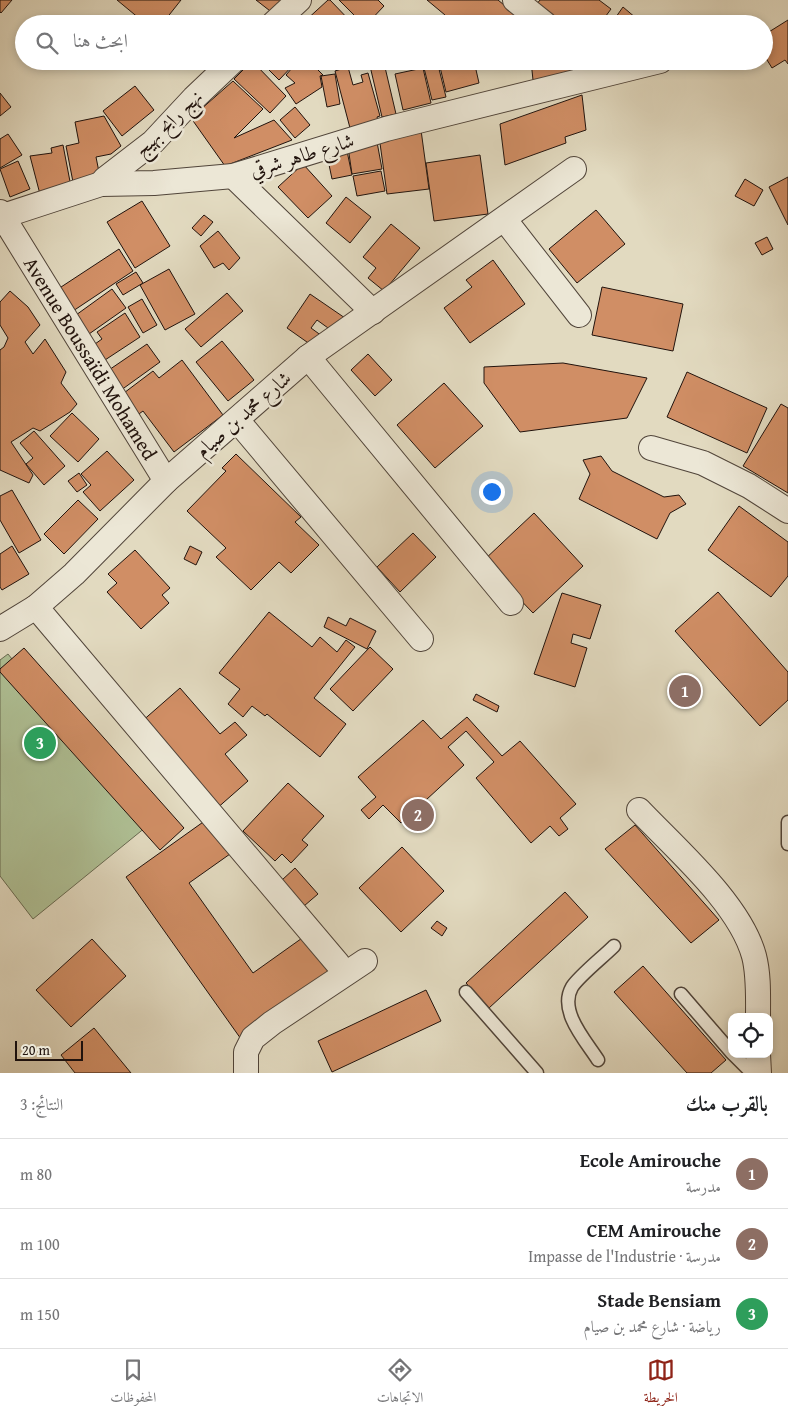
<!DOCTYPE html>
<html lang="ar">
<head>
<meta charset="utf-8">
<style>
	:root { --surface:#fff; --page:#f6f6f6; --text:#202124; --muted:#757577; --line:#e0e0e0; --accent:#8f2418 }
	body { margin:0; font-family:"Gentium Book Plus",Amiri,serif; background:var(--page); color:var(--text); direction:rtl }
	.controls { position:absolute; right:15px; bottom:15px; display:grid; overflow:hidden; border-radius:10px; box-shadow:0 2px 8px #0003 }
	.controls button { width:45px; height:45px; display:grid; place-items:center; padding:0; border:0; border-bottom:1px solid var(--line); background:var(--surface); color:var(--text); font:25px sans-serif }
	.scale { position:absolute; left:15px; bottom:12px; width:68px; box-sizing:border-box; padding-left:5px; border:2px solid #21130d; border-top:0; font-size:14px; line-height:18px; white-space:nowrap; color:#21130d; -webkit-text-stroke:4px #ece7d6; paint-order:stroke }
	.you { position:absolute; left:491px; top:491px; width:18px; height:18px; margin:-12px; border:4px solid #fff; border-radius:50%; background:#1a73e8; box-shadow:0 0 0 8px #1a73e833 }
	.badge { display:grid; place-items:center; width:32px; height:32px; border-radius:50%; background:var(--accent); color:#fff; font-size:16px; font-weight:700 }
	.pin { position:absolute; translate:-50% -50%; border:2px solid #fff; box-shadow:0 1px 5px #0006 }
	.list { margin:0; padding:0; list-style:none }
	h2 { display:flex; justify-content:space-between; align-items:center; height:65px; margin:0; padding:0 20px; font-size:21px }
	h2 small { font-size:16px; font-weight:400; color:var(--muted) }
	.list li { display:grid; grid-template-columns:32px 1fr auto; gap:15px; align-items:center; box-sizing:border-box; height:70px; padding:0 20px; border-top:1px solid var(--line) }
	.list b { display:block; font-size:19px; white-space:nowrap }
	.list p { margin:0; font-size:16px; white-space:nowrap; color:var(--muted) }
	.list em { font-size:16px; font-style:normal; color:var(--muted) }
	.icon { flex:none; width:28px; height:28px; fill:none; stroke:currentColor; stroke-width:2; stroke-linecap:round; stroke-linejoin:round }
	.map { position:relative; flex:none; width:788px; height:1073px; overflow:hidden; direction:ltr }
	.search { position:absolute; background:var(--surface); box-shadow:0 2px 8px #0003; left:15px; right:15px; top:15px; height:55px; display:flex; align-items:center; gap:12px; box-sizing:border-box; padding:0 18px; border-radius:28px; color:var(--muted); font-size:19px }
	.sheet { height:275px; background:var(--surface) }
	nav { display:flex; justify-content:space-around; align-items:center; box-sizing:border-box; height:70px; border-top:1px solid var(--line); background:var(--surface); font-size:14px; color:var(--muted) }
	nav a { display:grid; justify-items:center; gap:2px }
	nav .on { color:var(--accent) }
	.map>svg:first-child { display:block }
	.green { fill:#afc095; stroke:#686a51 }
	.building { fill:#d08e65; stroke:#21130d }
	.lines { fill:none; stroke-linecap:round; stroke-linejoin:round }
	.service-casing { stroke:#51453a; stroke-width:15 }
	.minor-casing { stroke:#51453a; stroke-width:26 }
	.service { stroke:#ece7d6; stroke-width:12 }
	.minor { stroke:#ece7d6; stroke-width:24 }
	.labels { text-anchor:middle; stroke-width:5; stroke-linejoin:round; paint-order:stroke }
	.street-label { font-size:20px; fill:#21130d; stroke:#ece7d6 }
</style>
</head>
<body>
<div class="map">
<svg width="788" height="1073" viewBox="0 0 788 1073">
	<rect width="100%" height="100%" fill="#e2dac0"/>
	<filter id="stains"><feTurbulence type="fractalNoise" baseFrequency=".004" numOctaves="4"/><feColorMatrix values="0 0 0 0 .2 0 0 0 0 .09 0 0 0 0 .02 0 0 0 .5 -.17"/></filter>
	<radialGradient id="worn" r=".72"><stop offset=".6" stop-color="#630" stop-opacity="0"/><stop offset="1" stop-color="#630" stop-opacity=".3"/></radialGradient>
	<!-- green -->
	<polygon class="green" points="8,654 146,827 33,919 0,876 0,660"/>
	<!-- building -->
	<g class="building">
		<polygon points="0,0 12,0 1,13 0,12"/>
		<polygon points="117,0 181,0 162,24 146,24"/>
		<polygon points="256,0 285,0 274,14"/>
		<polygon points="328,0 330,0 353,24 306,24 304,22"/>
		<polygon points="339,0 378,0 384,6 367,24 363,24"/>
		<polygon points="427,0 498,0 527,24 439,24 445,15"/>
		<polygon points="540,0 599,0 611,9 600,24 567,24 558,17 555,20 536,5"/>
		<polygon points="623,7 643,24 611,24"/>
		<polygon points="788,20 788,64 785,60 772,68 764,55 764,35"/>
		<polygon points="252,61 286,96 270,113 234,79"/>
		<polygon points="260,61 297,61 279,80"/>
		<polygon points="298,61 309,61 323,75 320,76 322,87 296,104 285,88 295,83 286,75"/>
		<polygon points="464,61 474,61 479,83 446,92 440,67"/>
		<polygon points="531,61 576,61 578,74 533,80"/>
		<polygon points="592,61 608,61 602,69"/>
		<polygon points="384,63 396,114 382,117 370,66"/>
		<polygon points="438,65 446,97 432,100 424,68"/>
		<polygon points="348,67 353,85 363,82 361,75 368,73 380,116 377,117 378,120 350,128 335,71"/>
		<polygon points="423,68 431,103 403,110 395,74"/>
		<polygon points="335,74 340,104 327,107 321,76"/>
		<polygon points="233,81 263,109 234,138 274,120 292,140 225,166 191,118"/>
		<polygon points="135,86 154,110 122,136 103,111"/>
		<polygon points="0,93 11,107 0,116"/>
		<polygon points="582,95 586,130 565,137 566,143 505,165 500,124"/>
		<polygon points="295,107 310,125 295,138 280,120"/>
		<polygon points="104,116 121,146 111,154 96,157 100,177 73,182 66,146 79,143 75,122"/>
		<polygon points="421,130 429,189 387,194 379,136"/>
		<polygon points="8,134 22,155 0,168 0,139"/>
		<polygon points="377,142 382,169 352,174 348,147"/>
		<polygon points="63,145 72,192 41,198 30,156 52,153 51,148"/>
		<polygon points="347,151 352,175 332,179 327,155"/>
		<polygon points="480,155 488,214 434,221 426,163"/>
		<polygon points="18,161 30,189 10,197 0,169"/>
		<polygon points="303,164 332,196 308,218 278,187"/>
		<polygon points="381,171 385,191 357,196 353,176"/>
		<polygon points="788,177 788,225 769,187"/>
		<polygon points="745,179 763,190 754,206 735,196"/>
		<polygon points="346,197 371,217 350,243 326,223"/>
		<polygon points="142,201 170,246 135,268 107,222"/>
		<polygon points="596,210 625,244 577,283 549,249"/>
		<polygon points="204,215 213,222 201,236 192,228"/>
		<polygon points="391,224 420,248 384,291 368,278 376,268 363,257"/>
		<polygon points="218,231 240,258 229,270 223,263 214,268 200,246"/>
		<polygon points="767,237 773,249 762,255 755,243"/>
		<polygon points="119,249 133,271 73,311 58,289"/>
		<polygon points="493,260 525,304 470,343 444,308 472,287 466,280"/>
		<polygon points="169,269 195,314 165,330 140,285"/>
		<polygon points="136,272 143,283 123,295 116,284"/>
		<polygon points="602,287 683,304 673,351 592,335"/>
		<polygon points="112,289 126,308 89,334 76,315"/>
		<polygon points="10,291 28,307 40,325 25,342 33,354 45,339 66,372 61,383 77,404 70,412 40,431 33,428 11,442 33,475 29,483 0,470 0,350 4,347 8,338 0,325 0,302"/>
		<polygon points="227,293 243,311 201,347 185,329"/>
		<polygon points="310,294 345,318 335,333 317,320 311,328 322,336 314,347 287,328"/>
		<polygon points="142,299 157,325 143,333 128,307"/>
		<polygon points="125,313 140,337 105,360 95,344 102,339 97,332"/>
		<polygon points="222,341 254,380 228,401 196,362"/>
		<polygon points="147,344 160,362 117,393 103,374"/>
		<polygon points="368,354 392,380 375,396 351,370"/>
		<polygon points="182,360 223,415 174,452 143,411 132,419 116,399 153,371 159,378"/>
		<polygon points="563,363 647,378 627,418 520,432 484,383 484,367"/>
		<polygon points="687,372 767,408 747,453 667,417"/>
		<polygon points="444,383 483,426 435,468 397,425"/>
		<polygon points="781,404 788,408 788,493 743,466"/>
		<polygon points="72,413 99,439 78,462 50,436"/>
		<polygon points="34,431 65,466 44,485 26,464 33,458 20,443"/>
		<polygon points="107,451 134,480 100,511 83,492 91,485 81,474"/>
		<polygon points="236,454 301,517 295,522 319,545 291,573 279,562 251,590 216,557 226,548 187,511 226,471 222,468"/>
		<polygon points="601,456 612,471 664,497 679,495 686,504 670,513 657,539 579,499 590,474 583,460"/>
		<polygon points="79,473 87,485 77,492 68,481"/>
		<polygon points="12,490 41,540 19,553 0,520 0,496"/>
		<polygon points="78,500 98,519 64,554 44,534"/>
		<polygon points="739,506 788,542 788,576 771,597 708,550"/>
		<polygon points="534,513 583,566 533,613 483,561"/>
		<polygon points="413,533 436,557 400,592 377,567"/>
		<polygon points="12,546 29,574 2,590 0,587 0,554"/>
		<polygon points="190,546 202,552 196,565 184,559"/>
		<polygon points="135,550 170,588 162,595 169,603 141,629 107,592 117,583 108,574"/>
		<polygon points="718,592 788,672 788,700 760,726 675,631"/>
		<polygon points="562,593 601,605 590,639 573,634 571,643 587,648 575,687 534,674"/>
		<polygon points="269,612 312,647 320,637 337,652 346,640 355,647 314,698 346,724 320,757 267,714 265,716 252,706 243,717 228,704 240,689 219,673"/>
		<polygon points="328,617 346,626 350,618 376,631 367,649 324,627"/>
		<polygon points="370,647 393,669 353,711 330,689"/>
		<polygon points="24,648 184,828 160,850 0,672 0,669"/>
		<polygon points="180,688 220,734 235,722 247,735 225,754 248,781 215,810 140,723"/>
		<polygon points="476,694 499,706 497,712 473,700"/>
		<polygon points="467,717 502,756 520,741 576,804 560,818 568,829 559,836 550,826 531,843 476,778 494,762 466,731 448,747 464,765 401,823 383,805 369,819 361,810 376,797 358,777 423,720 441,739"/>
		<polygon points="288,783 324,816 302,840 308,845 291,863 282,854 275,861 243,831"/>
		<polygon points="206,820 230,854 189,883 253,973 305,936 333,975 241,1039 126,877"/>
		<polygon points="635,825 719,920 691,943 605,849"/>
		<polygon points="402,847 444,891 401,932 359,888"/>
		<polygon points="295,868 318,894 304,906 282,880"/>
		<polygon points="565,892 588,917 489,1008 466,983"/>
		<polygon points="437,921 447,928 442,936 431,928"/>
		<polygon points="92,939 126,976 71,1027 36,990"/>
		<polygon points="643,966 726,1060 711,1073 687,1073 614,992"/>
		<polygon points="426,990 441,1021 332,1072 318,1041"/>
		<polygon points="94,1028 131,1073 75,1073 61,1055"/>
	</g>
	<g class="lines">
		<!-- service casing -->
		<g class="service-casing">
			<g id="service">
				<polyline points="788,822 788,844"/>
				<polyline points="466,992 537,1073"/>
				<polyline points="681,994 732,1053"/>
				<polyline points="733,1054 752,1073"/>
				<path d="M598,1060C586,1041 558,1011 572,987C579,976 603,957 614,946"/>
			</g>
		</g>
		<!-- minor casing -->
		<g class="minor-casing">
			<g id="minor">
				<polyline points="515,0 545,24"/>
				<polyline points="273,24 299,0"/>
				<polyline points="233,176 373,312"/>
				<polyline points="101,184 105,179 153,142 194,98 233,61"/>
				<path id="s1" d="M0,212L166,481"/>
				<polyline points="0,217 101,184 154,183 233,176 386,129 660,61"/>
				<polyline points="505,220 579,315"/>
				<polyline points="308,357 511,603"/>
				<polyline points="237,420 421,639"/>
				<polyline points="651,448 703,463 749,486 788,511"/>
				<polyline points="36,607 338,964"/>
				<polyline points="0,629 36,607 74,574 166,481 308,357 574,169"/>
				<path d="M639,810C676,849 740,904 754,956C759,975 758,997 758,1017"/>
				<polyline points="758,1054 759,1073"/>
				<polyline points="246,1073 246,1052 253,1038 272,1023 365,961"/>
			</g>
		</g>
		<!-- service -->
		<use href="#service" class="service"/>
		<!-- minor -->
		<use href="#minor" class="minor"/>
	</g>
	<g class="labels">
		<!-- street labels -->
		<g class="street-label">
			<text transform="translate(168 123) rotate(-44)" y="7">نهج رابح بهيج</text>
			<text transform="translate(302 155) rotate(-17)" y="7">شارع طاهر شرقي</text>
			<text dy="7" stroke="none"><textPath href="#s1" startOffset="172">Avenue Boussaïdi Mohamed</textPath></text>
			<text transform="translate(243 414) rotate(-41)" y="7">شارع محمد بن صيام</text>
		</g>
	</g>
	<rect width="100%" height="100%" filter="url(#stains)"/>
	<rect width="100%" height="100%" fill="url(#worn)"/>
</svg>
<div class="controls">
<button><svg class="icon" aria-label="locate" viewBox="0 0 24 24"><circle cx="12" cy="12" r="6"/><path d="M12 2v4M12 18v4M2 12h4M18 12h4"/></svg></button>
</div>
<div class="scale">20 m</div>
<div class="you"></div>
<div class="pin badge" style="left:685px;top:691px;background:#8d6e63">1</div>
<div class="pin badge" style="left:418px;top:815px;background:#8d6e63">2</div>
<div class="pin badge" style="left:40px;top:743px;background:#2e9e5b">3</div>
<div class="search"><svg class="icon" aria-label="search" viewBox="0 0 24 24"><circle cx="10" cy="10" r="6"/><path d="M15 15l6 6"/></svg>ابحث هنا</div>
</div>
<section class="sheet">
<h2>بالقرب منك<small>النتائج: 3</small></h2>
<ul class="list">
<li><span class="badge" style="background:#8d6e63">1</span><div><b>Ecole Amirouche</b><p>مدرسة</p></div><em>80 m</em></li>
<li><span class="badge" style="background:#8d6e63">2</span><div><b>CEM Amirouche</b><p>مدرسة · Impasse de l'Industrie</p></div><em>100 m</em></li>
<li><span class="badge" style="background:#2e9e5b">3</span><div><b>Stade Bensiam</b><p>رياضة · شارع محمد بن صيام</p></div><em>150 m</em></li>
</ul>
</section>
<nav>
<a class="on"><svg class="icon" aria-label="map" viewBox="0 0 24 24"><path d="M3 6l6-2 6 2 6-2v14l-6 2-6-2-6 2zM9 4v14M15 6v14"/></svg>الخريطة</a>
<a><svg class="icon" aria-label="directions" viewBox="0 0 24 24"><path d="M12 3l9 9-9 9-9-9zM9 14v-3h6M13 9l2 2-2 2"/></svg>الاتجاهات</a>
<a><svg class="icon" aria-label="saved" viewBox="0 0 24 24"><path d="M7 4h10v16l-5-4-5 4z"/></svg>المحفوظات</a>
</nav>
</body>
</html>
